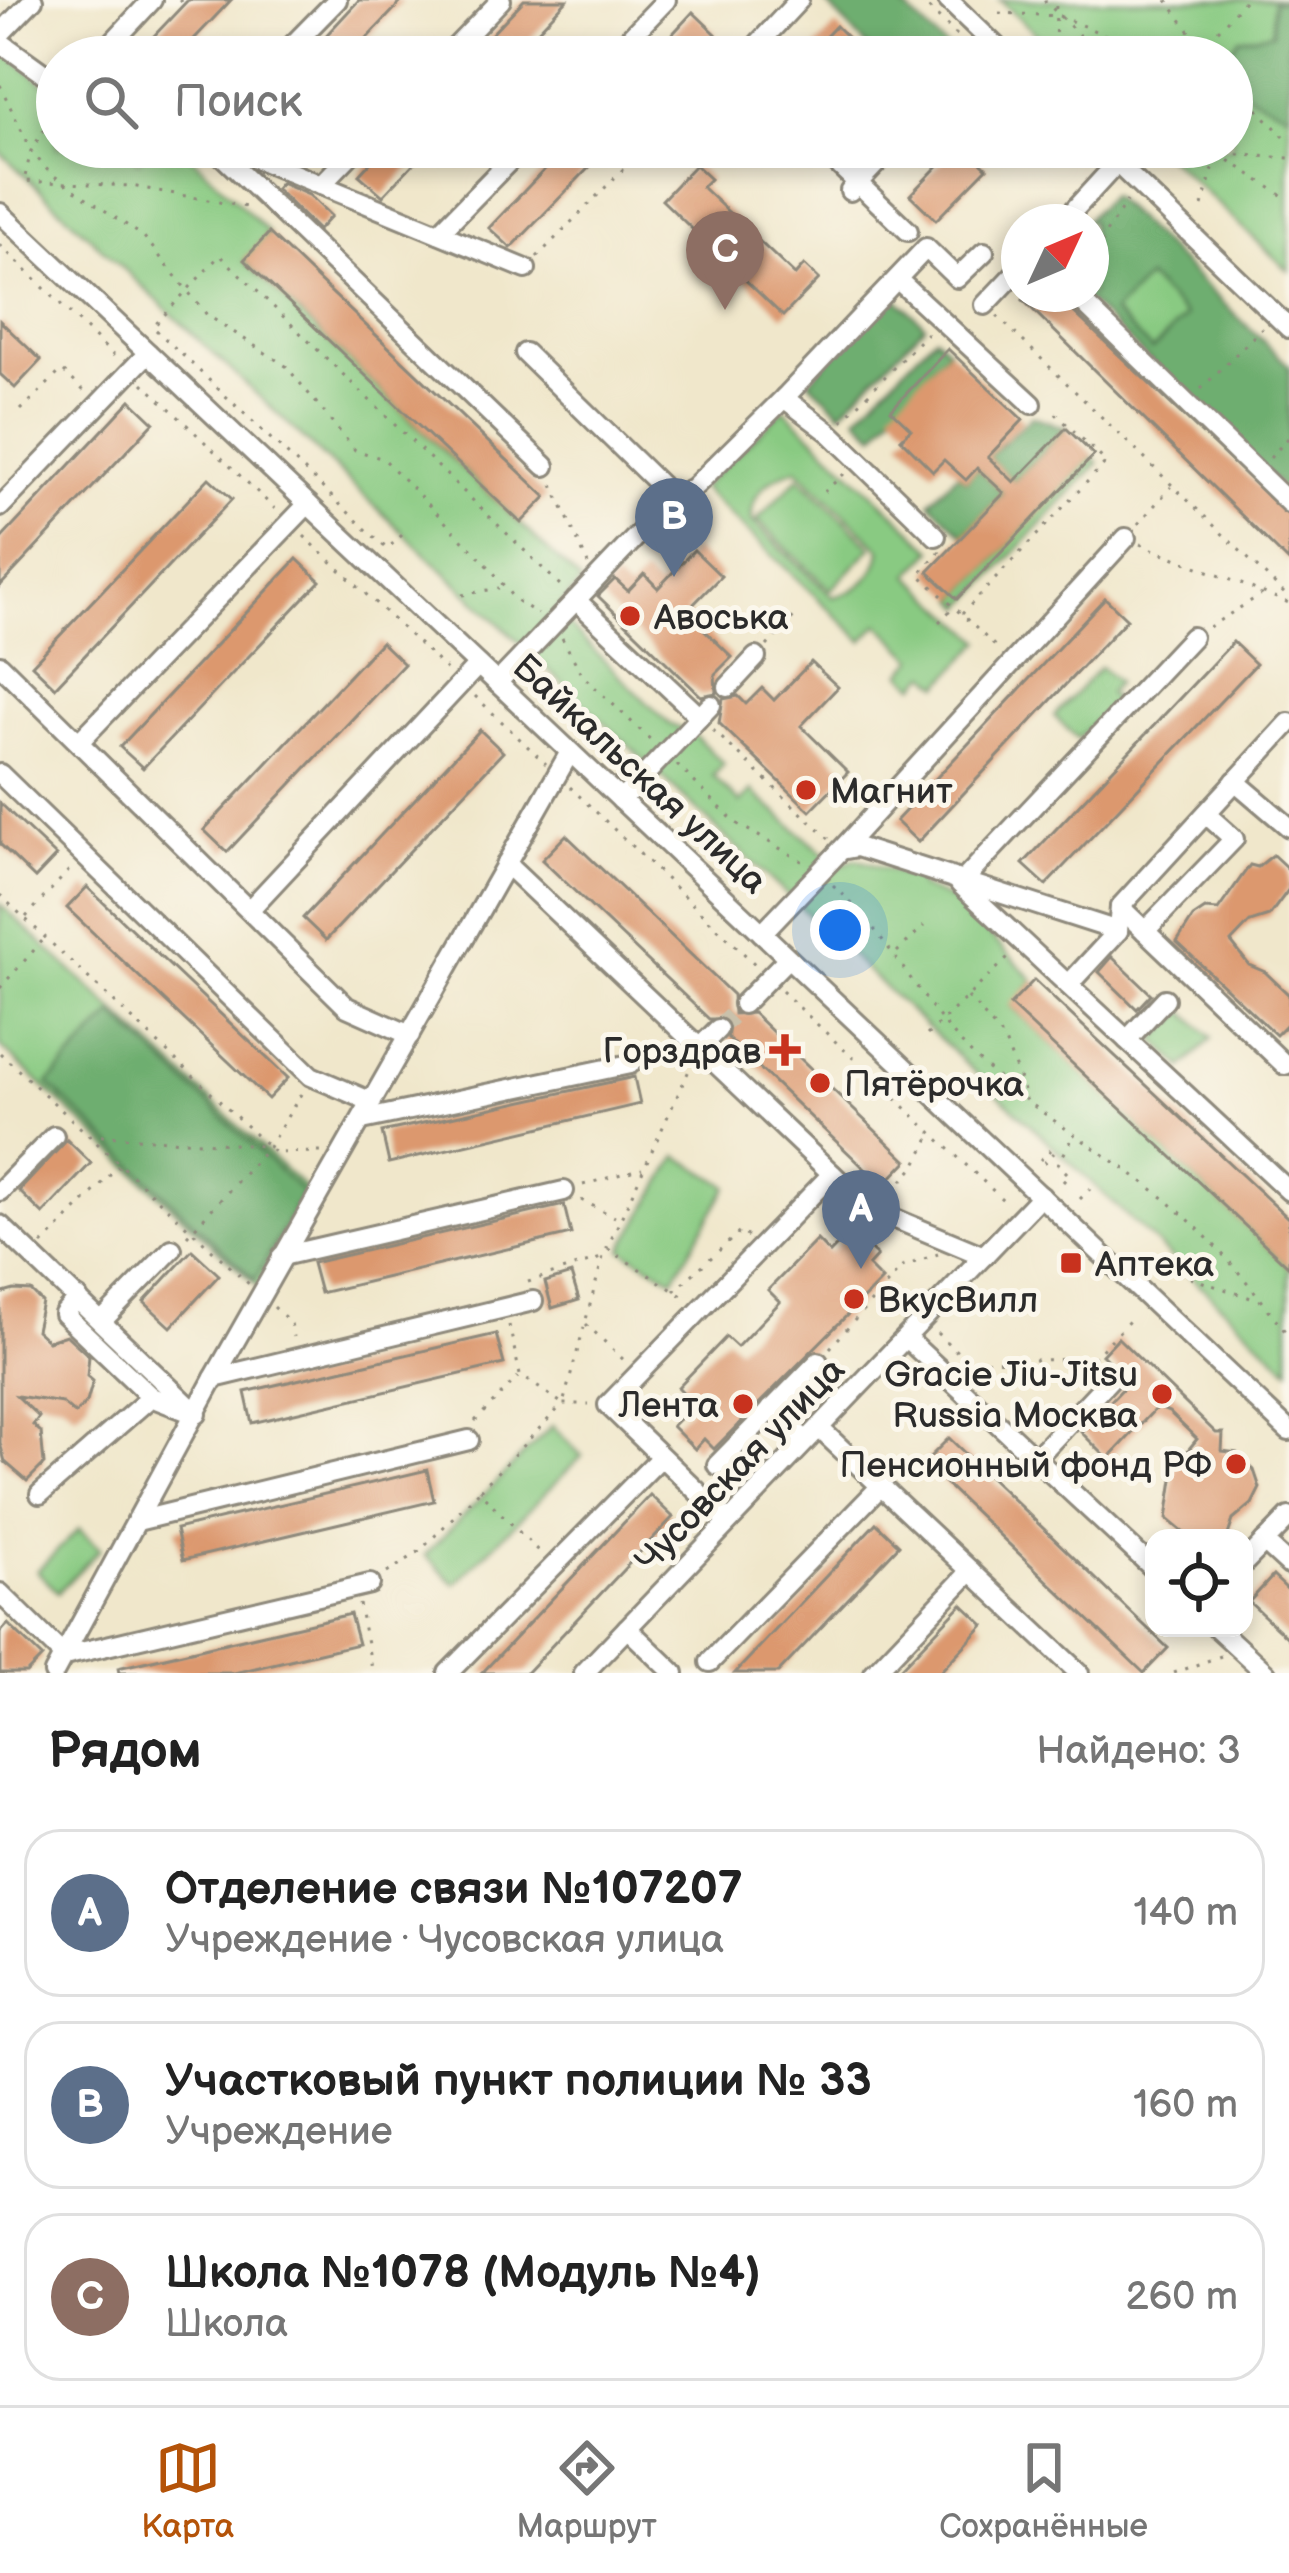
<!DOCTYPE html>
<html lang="ru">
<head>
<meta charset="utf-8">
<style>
	:root { --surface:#fff; --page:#f6f6f6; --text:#222; --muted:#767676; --line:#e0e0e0; --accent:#b45309 }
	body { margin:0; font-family:"Balsamiq Sans",sans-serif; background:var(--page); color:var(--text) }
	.controls { position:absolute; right:36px; bottom:36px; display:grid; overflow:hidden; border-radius:24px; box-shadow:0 6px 18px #0003 }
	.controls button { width:108px; height:108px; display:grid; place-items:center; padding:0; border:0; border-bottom:3px solid var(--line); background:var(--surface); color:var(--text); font:60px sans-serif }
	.compass { position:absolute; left:1001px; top:204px; width:108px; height:108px; border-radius:50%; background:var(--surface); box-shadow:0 6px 18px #0003; rotate:46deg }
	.you { position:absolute; left:840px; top:930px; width:42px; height:42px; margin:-30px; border:9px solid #fff; border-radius:50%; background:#1a73e8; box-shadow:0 0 0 18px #1a73e833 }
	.badge { display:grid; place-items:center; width:78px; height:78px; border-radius:50%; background:var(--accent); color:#fff; font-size:39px; font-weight:700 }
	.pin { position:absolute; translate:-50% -99px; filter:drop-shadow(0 3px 6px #0008) }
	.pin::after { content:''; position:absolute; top:63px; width:42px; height:36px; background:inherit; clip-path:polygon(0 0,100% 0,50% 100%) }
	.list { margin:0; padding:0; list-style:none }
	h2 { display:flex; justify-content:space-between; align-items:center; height:156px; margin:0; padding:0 48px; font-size:51px }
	h2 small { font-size:39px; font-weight:400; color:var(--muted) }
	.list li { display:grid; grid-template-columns:78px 1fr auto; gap:36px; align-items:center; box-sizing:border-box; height:168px; margin:0 24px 24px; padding:0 24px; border:3px solid var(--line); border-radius:36px }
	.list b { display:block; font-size:45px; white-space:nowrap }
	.list p { margin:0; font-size:39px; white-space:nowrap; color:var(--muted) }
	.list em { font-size:39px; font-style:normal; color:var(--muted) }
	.icon { flex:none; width:66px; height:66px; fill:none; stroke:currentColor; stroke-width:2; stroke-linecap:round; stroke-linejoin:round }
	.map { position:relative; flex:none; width:1289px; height:1673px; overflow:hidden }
	.search { position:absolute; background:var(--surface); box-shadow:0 6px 18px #0003; left:36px; right:36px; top:36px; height:132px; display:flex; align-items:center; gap:30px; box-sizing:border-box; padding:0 42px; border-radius:66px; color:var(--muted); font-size:45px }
	.sheet { height:732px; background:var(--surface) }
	nav { display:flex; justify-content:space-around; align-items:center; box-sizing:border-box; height:168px; border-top:3px solid var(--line); background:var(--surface); font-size:33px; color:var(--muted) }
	nav a { display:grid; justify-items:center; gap:6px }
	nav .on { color:var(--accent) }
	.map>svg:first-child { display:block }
	.green { fill:#89ca82; stroke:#5a7a56; stroke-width:3; fill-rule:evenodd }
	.forest { fill:#6eae70; stroke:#4c6c4e; stroke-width:3; fill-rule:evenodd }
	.building { fill:#dc986e }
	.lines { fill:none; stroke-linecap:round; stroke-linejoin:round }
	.minor-tunnel { stroke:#c9c1ab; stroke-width:18; stroke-dasharray:18 9; stroke-linecap:butt }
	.minor-casing { stroke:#8e897b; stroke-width:24 }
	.path { stroke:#8e897b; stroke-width:3; stroke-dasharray:3 9; stroke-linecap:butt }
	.minor { stroke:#fff; stroke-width:18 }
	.poi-dot { fill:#c8321e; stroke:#fbf7ec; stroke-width:4.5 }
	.labels { text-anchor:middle; stroke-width:10; stroke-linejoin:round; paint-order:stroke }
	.poi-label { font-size:36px; fill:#2b2b2b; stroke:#fbf7ec; text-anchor:start }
	.street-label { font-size:36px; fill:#2b2b2b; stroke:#fbf7ec }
</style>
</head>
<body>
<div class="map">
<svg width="1289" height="1673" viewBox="0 0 1289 1673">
	<rect width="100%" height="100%" fill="#fbf7ec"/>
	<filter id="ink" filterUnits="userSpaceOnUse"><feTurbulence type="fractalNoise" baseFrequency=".00833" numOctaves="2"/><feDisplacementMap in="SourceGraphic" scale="24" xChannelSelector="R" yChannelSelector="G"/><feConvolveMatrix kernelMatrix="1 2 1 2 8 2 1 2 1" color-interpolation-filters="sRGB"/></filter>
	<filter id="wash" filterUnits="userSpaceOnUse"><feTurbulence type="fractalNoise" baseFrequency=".004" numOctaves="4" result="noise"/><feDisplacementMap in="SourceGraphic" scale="48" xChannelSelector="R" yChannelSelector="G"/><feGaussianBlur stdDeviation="2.7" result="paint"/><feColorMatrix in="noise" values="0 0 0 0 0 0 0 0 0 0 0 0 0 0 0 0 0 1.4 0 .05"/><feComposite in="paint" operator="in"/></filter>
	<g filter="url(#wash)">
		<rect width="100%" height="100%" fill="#f0e7cb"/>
		<!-- green -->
		<g class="green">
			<polygon points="1000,0 1289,0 1289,271 1157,147 1232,147 1232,57 1061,57"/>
			<polygon points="0,48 57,94 57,147 123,147 138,161 150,149 182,147 269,233 244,261 581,582 555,612 669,724 694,735 724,764 713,776 740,803 752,791 838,866 856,859 918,879 920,887 956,902 1034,980 1011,1006 1289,1267 1289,1369 0,152"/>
			<polygon points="1147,278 1186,316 1152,351 1113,312"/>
			<path d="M784,409L933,550L909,575L982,641L940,685L928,674L916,686L902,673L915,659L879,624L863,641L701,488ZM797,469L881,549C879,574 857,593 833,597L752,521C749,492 772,476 797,469Z"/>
			<polygon points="1092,457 1098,463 964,607 957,599"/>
			<polygon points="799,477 872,547 831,590 757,520"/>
			<polygon points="1100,667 1117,682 1108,693 1115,700 1078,739 1054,716"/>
			<polygon points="0,904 309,1192 260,1289 0,1046"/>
			<polygon points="1184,1011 1212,1038 1183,1068 1155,1040"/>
			<polygon points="678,1156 728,1186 673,1279 622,1249"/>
			<polygon points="552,1426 582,1456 455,1584 425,1555"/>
			<polygon points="79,1529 100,1549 58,1592 37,1571"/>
		</g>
		<!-- forest -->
		<g class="forest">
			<polygon points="823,0 897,0 956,57 877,57"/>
			<polygon points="1289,0 1289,114 1249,95 1232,80 1232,57 1226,57 1239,38 1272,33 1273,2"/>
			<path d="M1110,195L1289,366V495L1080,294H1091V222H1084ZM1147,278L1186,316L1152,350L1113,313Z"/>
			<polygon points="891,293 925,325 841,412 809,381"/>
			<polygon points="935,336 948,349 875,434 857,417"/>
			<polygon points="1032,416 1066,428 1014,482 988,457"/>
			<polygon points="977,468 1004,493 964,535 930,502 958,473 966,480"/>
			<polygon points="113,1014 303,1193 255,1280 48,1084"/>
		</g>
		<g id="blocks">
			<!-- building -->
			<g class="building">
				<polygon points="188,0 231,0 177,57 134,57"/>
				<polygon points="359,0 403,0 349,57 306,57"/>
				<polygon points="524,0 567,0 513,57 470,57"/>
				<polygon points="693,12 716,34 694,57 651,57"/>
				<polygon points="836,26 867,57 806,57"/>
				<polygon points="385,147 429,147 383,196 359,175"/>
				<polygon points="566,147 609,147 511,248 489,228"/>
				<polygon points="956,147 965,147 987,168 936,220 910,195"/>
				<polygon points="695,165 710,179 702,187 795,275 804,265 819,279 783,316 662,200"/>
				<polygon points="281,183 309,195 331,216 318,230 276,189"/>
				<polygon points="269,233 546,497 521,523 244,260"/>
				<polygon points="1029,294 1061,294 1065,304 1289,516 1289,562 1023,300"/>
				<polygon points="0,321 41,360 15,388 0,374"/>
				<polygon points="948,349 1023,420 988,457 1014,482 1066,428 1094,455 957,599 928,572 1004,493 977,468 966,480 944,460 933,471 901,439 911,429 891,410"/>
				<polygon points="131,400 154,422 0,586 0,540"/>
				<polygon points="209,478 232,499 55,687 32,665"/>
				<polygon points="694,550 721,576 686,612 732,657 715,674 716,693 701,696 598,596 615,579 628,591 644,574 658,588"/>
				<polygon points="297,559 320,581 143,768 120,747"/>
				<polygon points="1105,598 1127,619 918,842 896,821"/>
				<polygon points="381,642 404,664 227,852 204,830"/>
				<polygon points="1233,642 1256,664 1046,885 1023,864"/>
				<polygon points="811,662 838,687 801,726 848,772 810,811 719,723 723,699 738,696 746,704 762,688 774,700"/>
				<polygon points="480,730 503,752 326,940 303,918"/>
				<polygon points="0,803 56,856 35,878 0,844"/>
				<polygon points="566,835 733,995 734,1014 753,1013 907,1161 883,1186 728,1038 727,1019 709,1019 542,860"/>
				<polygon points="1273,855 1289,870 1289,889 1269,916 1250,922 1231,942 1249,965 1265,972 1289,995 1289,1022 1276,1035 1177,942 1193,917 1205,909 1218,910 1250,865 1258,867"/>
				<polygon points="87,887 288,1078 268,1099 67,908"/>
				<polygon points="1112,957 1151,994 1137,1009 1099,972"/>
				<polygon points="1034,980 1289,1219 1289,1267 1010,1005"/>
				<polygon points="634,1077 640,1104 389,1163 382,1132"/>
				<polygon points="67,1140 91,1163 43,1214 19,1191"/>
				<polygon points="564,1205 571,1234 320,1293 312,1263"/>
				<polygon points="851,1231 877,1256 868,1266 882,1280 714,1449 704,1439 695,1449 672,1426 694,1404 678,1387 726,1337 737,1347 780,1302 768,1290 817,1240 830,1253"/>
				<polygon points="192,1250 219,1275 171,1327 144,1302"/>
				<polygon points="571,1274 579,1300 552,1308 545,1282"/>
				<polygon points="14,1290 31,1291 42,1302 36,1330 48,1341 66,1335 89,1356 87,1376 93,1381 87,1402 75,1414 62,1403 17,1396 39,1417 33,1425 41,1432 44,1464 27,1481 5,1462 0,1443 0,1294"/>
				<polygon points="496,1334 504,1364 252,1423 245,1392"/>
				<polygon points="1118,1338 1216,1433 1223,1433 1222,1451 1237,1453 1254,1470 1260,1488 1252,1504 1233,1520 1227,1538 1190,1538 1167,1519 1175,1466 1197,1439 1169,1412 1157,1407 1108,1459 1081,1432 1130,1381 1102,1355"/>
				<polygon points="949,1438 1168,1648 1144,1673 924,1463"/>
				<polygon points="427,1470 434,1501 183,1560 176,1529"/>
				<polygon points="650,1495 673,1517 526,1673 482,1673"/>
				<polygon points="876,1523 899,1545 778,1673 735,1673"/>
				<polygon points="1273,1576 1289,1591 1289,1639 1249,1602"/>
				<polygon points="962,1604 984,1625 939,1673 896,1673"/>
				<polygon points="350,1614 358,1644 234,1673 119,1673 118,1668"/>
				<polygon points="8,1624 42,1657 26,1673 0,1673 0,1633"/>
			</g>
		</g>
	</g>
	<g filter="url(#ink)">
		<use href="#blocks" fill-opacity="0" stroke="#8e897b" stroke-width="3"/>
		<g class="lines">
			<!-- minor-tunnel -->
			<polyline class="minor-tunnel" points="718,1029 743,1004"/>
			<!-- minor casing -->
			<g class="minor-casing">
				<g id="minor">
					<polyline points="948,0 1007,57"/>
					<polyline points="0,34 33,0"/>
					<polyline points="0,42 57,83"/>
					<polyline points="99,57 152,0"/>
					<polyline points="281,57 337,0"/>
					<polyline points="446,57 501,0"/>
					<polyline points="611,57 666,0"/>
					<polyline points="746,57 799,0"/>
					<polyline points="213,147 545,466"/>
					<polyline points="228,147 526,269"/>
					<polyline points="820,147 908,231"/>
					<polyline points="1100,147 1289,328"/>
					<polyline points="321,185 358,147"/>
					<polyline points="850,191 892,147"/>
					<polyline points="0,213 1289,1431"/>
					<polyline points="1063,222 1117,163"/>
					<polyline points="439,233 523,147"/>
					<polyline points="897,279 1032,404"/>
					<polyline points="1074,294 1289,503"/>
					<polyline points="985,305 1019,269"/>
					<polyline points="525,353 673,498"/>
					<polyline points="784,398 830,433 936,536"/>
					<polyline points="0,507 148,353"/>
					<polyline points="576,600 699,716"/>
					<polyline points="1192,637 960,884 1289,1191"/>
					<polyline points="0,665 347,1007 410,1035"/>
					<polyline points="497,683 673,498 693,488 784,398 926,248 957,278 984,252"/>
					<polyline points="728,687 756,657"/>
					<polyline points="79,742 308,504"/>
					<polyline points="0,774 311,1076 372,1102"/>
					<polyline points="1235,781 1289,827"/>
					<polyline points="621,800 711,705"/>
					<polyline points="841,850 1126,538"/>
					<polyline points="506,864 867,1207 984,1256"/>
					<polyline points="1120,907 1145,931 1234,839 1206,814"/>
					<polyline points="250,909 478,665"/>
					<polyline points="1145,931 1285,1065"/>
					<polyline points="762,933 841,850 857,847 1118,931 1120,907 1289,723"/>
					<polyline points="1068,985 1118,931"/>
					<polyline points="743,1004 788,958"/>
					<polyline points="1127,1040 1165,999"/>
					<polyline points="699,1048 718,1029"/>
					<polyline points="362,1120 630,1064"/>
					<polyline points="0,1191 54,1136"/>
					<polyline points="0,1225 197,1414"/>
					<polyline points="282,1256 564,1191"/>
					<polyline points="78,1298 64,1314 151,1397"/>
					<polyline points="102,1321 172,1249"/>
					<polyline points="906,1338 1154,1569"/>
					<polyline points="214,1378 533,1301"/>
					<polyline points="771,1409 806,1441"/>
					<polyline points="819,1428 1079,1673"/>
					<polyline points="1035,1459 1111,1378"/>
					<polyline points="717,1465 818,1362"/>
					<polyline points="40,1494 151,1397 192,1413"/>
					<polyline points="137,1521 469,1440"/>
					<polyline points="728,1521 608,1405 832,1174"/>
					<polyline points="1264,1542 1289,1565"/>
					<polyline points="1244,1563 1289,1517"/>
					<polyline points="0,1593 64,1656"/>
					<polyline points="627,1628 674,1673"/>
					<polyline points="1217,1628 1266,1673"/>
					<polyline points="64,1656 370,1584"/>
					<polyline points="710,1662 881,1486"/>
					<polyline points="54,1673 214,1378 570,752"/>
					<polyline points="448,1673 661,1457"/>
					<polyline points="584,1673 1041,1196"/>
					<polyline points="874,1673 971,1571"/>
				</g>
			</g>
			<!-- path -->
			<g class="path">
				<polyline points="179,0 184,4"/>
				<polyline points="920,0 980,57"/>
				<polyline points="1044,0 1101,57"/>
				<polyline points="1167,0 1208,57"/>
				<polyline points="999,13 1059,16 1159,57"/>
				<polyline points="1055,57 1056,0"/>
				<polyline points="1194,57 1245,0"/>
				<polyline points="1232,83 1289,142"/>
				<polyline points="0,85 31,151 50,173 144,237 207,315 286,366 355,450 384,459 491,569 514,599 538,614"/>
				<polyline points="57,109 31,151 24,181 131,186 252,208"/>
				<polyline points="1074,147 1083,156"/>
				<polyline points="1209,147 1289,200"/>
				<polyline points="1142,149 1289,158"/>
				<polyline points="1202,206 1217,155"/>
				<polyline points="0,245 118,360"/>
				<polyline points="537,257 645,147"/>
				<polyline points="1097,289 1103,283 1102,239 1127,201"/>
				<polyline points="997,316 1289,598"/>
				<polyline points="143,383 275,509"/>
				<polyline points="1201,389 1262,328"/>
				<polyline points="21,410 62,370 84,391"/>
				<polyline points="842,421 927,333"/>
				<polyline points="1270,458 1289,437"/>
				<polyline points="553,485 588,564"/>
				<polyline points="824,492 844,474"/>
				<polyline points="1138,524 1171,487"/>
				<polyline points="402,535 387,549 153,327 220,255 562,587"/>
				<polyline points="304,536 450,673"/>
				<polyline points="1140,544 1289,603"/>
				<polyline points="940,551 919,574 998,649"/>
				<polyline points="462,595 499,588"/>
				<polyline points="962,614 1106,462 1051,409"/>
				<polyline points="939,622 953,608"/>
				<polyline points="1209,627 1262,594"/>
				<polyline points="562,638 583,676 653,742"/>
				<polyline points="767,646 798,612"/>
				<polyline points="475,696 546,764"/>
				<polyline points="713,730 829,839"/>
				<polyline points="677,765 736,823 807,864"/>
				<polyline points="570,787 758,967"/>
				<path d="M833,885C891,937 923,1009 980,1062C1027,1106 1085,1140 1136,1177C1196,1219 1247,1278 1289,1337"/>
				<polyline points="0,895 275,1153 323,1152"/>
				<polyline points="26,917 72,867"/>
				<polyline points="897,952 924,926"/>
				<polyline points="0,988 44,939"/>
				<polyline points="782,991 1003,1200"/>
				<polyline points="968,997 1004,1039 1026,1096"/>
				<polyline points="927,1035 1009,957"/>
				<polyline points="0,1053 249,1284"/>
				<polyline points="649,1059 681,1052"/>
				<polyline points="89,1135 265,1146"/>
				<polyline points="1040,1160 1051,1150"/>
				<polyline points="1044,1163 1054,1153"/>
				<polyline points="1063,1182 1069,1175 1058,1164 1074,1136"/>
				<polyline points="583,1185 642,1168"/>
				<polyline points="886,1199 915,1166 932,1134"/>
				<polyline points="1080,1199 1090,1189"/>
				<polyline points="581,1200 615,1217"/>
				<polyline points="187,1236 269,1147 304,1089"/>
				<polyline points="42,1245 119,1166"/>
				<polyline points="608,1249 687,1299"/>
				<polyline points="1179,1274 1260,1301"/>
				<polyline points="528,1282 601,1258"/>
				<polyline points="674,1291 741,1231 749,1238"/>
				<polyline points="274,1307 291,1323 294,1337"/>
				<polyline points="586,1324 627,1363"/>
				<polyline points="509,1325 520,1375 563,1404 603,1257 691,1066"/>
				<polyline points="937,1333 967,1361 1093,1359"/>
				<polyline points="830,1348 902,1267 938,1254"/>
				<polyline points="1101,1367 1093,1359 1130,1320"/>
				<polyline points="475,1421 518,1377"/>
				<polyline points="480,1490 563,1404 589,1404"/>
				<polyline points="387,1573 420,1551 479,1491 541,1554"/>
				<polyline points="359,1604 373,1673"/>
				<polyline points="1173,1673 1221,1656"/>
			</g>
			<!-- minor -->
			<use href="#minor" class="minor"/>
		</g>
	</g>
	<!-- markers -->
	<g class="poi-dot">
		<circle cx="630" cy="616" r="12"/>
		<circle cx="806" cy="790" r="12"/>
		<path d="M779 1032h12v12h12v12h-12v12h-12v-12h-12v-12h12z"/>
		<circle cx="820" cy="1083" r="12"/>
		<rect x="1059" y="1251" width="24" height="24" rx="6"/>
		<circle cx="854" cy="1299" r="12"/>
		<circle cx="1162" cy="1394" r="12"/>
		<circle cx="743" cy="1404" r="12"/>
		<circle cx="1236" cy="1464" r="12"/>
	</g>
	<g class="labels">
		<!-- poi labels -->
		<g class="poi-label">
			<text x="654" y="629">Авоська</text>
			<text x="830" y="803">Магнит</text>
			<text x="761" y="1063" text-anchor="end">Горздрав</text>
			<text x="844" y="1096">Пятёрочка</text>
			<text x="1095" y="1276">Аптека</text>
			<text x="878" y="1312">ВкусВилл</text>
			<text x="1138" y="1386" text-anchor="end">Gracie Jiu-Jitsu<tspan x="1138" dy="41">Russia Москва</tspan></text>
			<text x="719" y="1417" text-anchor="end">Лента</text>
			<text x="1212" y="1477" text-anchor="end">Пенсионный фонд РФ</text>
		</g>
		<!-- street labels -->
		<g class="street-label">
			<text transform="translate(641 773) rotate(43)" y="13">Байкальская улица</text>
			<text transform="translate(739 1464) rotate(-46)" y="13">Чусовская улица</text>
		</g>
	</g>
</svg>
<div class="controls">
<button><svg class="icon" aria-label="locate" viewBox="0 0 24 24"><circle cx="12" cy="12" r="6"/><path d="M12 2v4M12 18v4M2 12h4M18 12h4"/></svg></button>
</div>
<svg class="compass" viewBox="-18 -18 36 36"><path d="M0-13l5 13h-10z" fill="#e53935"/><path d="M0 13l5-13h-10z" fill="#767676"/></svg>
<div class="you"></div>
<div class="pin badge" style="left:861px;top:1269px;background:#5c6f8a">A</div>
<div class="pin badge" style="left:674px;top:577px;background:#5c6f8a">B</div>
<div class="pin badge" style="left:725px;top:310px;background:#8d6e63">C</div>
<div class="search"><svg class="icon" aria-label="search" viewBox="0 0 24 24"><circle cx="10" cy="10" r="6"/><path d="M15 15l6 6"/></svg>Поиск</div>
</div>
<section class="sheet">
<h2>Рядом<small>Найдено: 3</small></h2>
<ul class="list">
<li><span class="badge" style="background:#5c6f8a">A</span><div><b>Отделение связи №107207</b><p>Учреждение · Чусовская улица</p></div><em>140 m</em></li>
<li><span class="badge" style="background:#5c6f8a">B</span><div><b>Участковый пункт полиции № 33</b><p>Учреждение</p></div><em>160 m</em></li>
<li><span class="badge" style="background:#8d6e63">C</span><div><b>Школа №1078 (Модуль №4)</b><p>Школа</p></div><em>260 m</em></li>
</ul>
</section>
<nav>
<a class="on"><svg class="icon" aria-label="map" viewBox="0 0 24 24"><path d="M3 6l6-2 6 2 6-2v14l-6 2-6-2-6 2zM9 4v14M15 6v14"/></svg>Карта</a>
<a><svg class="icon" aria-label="directions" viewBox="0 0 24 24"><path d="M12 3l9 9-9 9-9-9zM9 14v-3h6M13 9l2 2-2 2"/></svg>Маршрут</a>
<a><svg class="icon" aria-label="saved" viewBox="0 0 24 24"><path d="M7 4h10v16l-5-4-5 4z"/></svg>Сохранённые</a>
</nav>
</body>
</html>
